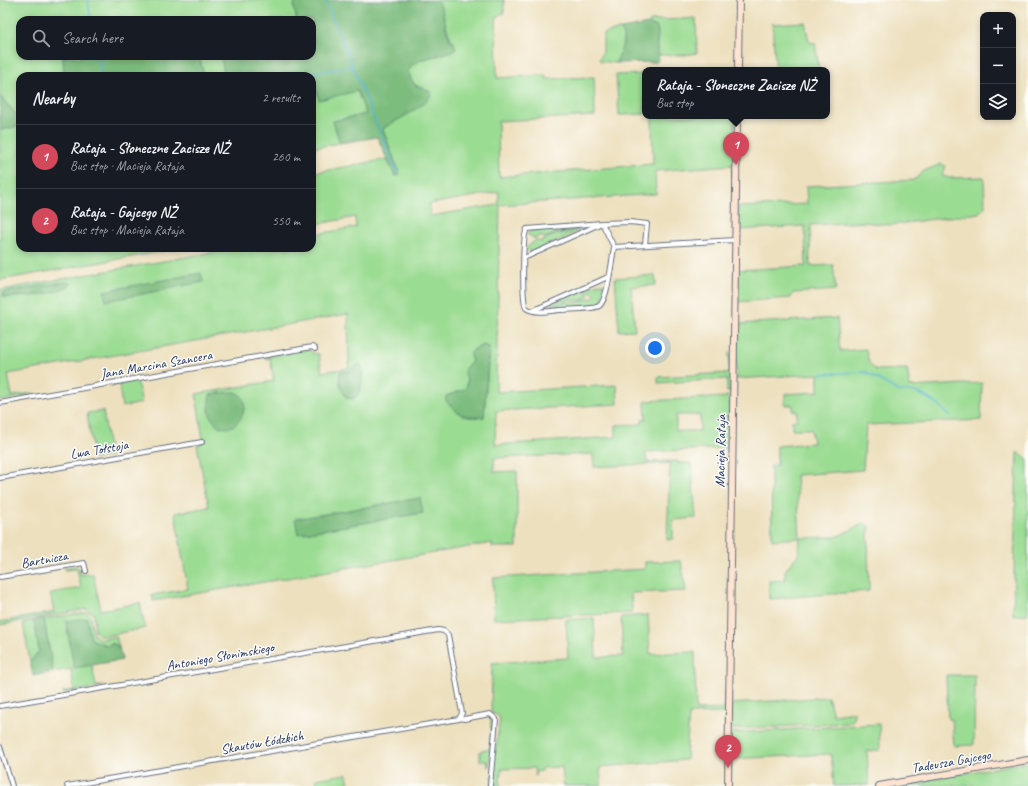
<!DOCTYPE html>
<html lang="en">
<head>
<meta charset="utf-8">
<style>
	:root { --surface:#171b24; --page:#20242c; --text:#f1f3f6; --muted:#9ea1a6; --line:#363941; --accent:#d1495b }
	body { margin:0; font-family:Caveat,sans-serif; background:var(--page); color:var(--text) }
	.controls { position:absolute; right:12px; top:12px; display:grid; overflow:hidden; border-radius:8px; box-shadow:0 2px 6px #0003 }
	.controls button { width:36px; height:36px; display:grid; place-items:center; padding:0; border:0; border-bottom:1px solid var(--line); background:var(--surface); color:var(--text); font:20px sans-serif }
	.you { position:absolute; left:655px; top:348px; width:14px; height:14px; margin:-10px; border:3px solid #fff; border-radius:50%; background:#1a73e8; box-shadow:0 0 0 6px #1a73e833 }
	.badge { display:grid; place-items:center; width:26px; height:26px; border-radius:50%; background:var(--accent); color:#fff; font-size:13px; font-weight:700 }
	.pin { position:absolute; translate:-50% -33px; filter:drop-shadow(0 1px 2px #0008) }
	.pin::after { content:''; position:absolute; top:21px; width:14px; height:12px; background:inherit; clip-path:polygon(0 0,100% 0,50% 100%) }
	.popup { position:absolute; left:642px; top:67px; width:188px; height:52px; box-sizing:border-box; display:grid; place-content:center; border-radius:8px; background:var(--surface); filter:drop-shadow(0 1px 3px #0005); font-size:13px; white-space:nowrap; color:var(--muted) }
	.popup b { font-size:15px; color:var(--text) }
	.popup::after { content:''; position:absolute; left:50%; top:100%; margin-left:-8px; border:8px solid transparent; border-top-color:var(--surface) }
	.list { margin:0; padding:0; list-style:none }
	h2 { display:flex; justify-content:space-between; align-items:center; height:52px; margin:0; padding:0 16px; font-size:17px }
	h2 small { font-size:13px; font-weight:400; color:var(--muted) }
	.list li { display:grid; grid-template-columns:26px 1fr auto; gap:12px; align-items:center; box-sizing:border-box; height:64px; padding:0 16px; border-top:1px solid var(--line) }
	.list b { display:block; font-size:15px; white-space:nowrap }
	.list p { margin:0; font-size:13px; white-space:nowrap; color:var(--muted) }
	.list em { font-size:13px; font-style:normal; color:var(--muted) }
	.icon { flex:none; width:22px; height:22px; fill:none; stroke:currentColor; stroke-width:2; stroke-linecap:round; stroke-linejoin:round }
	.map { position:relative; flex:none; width:1028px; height:786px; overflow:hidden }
	.search { position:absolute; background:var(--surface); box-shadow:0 2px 6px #0003; left:16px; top:16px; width:300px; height:44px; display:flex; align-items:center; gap:10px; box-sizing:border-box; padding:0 14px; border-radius:12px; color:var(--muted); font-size:15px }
	.panel { position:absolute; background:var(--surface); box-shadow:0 2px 6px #0003; left:16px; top:72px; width:300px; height:180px; border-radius:12px }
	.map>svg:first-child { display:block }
	.green { fill:#9bdc93; stroke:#5b8678; fill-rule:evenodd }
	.forest { fill:#7cbc7d; stroke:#4c766e }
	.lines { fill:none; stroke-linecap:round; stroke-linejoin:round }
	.stream { stroke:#55b3d4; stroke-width:1.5 }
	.street-casing { stroke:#646d80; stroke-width:6 }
	.secondary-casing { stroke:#646d80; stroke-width:8 }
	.street { stroke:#fff; stroke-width:4 }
	.secondary { stroke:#fde4d1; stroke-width:6 }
	.labels { text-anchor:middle; stroke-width:3; stroke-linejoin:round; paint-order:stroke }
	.street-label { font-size:14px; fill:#1b2f5e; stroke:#fdfcf7 }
</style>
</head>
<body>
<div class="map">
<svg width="1028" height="786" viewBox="0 0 1028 786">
	<rect width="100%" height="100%" fill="#fdfcf7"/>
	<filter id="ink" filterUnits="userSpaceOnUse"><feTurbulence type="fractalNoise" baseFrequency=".025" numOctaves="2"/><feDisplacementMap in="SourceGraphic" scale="8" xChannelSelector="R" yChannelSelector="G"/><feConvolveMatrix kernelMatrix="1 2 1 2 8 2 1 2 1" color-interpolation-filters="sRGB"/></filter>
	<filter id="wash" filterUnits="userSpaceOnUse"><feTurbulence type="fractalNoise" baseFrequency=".012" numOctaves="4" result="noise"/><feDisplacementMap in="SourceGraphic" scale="16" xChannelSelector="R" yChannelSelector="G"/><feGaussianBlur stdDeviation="0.9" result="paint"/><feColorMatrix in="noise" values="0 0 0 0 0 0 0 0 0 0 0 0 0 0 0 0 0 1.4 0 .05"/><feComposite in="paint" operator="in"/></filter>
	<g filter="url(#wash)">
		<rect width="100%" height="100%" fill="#ede0be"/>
		<!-- green -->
		<g class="green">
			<polygon points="0,0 297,0 295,2 294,8 297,20 20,20 20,56 63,56 64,76 20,76 20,119 0,96"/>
			<path d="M437,0H504V13L498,15L496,21L497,78L546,75V79L594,77L595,116L498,121L499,177L653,164L652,116H735L734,163H732L734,176L732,177V165L655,171L656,194L500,205L496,392L617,385L618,404L496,411L495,445L616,437V425L642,424V419H646L645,401L727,397V395L730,398V448L646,452V462L677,461L678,463H691L696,518L673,520V539L667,540L670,463L594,467L593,454L494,458V472L517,471V547H492V543L153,601L152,595L188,589L175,513L209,507L197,445L201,444L203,440L196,394L274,381L270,358L266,359V357L309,349L312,353L319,354L322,372L349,368L348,314L8,374L12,396L33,393V395L0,401V290L237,248H312V235L356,227L355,217L312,225V173L388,159L395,176L400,175L383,130L385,127L425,103L428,90C415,87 412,83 408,71L415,61L445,53L455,44C444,32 446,14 437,0ZM499,192L498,205L430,216L429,204ZM484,345L489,348L484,417C462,419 457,415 446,396L463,390L467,386C467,379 465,375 466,367L472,362L470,355L473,350ZM360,364L363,368L359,393L341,371L348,372ZM676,415H700V431H676Z"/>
			<path d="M696,18L697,53L685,55H659C653,45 661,36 655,26H649L650,21Z"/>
			<polygon points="805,22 809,42 815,43 819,70 776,70 772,24"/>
			<path d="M621,29C627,39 620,53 616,63L600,61L599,60L603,51V34Z"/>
			<polygon points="199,56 221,56 224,73 204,76"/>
			<polygon points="645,74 645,114 619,115 616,75"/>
			<polygon points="312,79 359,92 367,114 333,121 340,143 312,148"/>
			<polygon points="20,126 20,248 181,248 0,280 0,130"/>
			<path d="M941,164L946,166L942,176L950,178L984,177L985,207L979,213L890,225L864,222L811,225C811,239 809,252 810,266L833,265L836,290L793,293L791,298L736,302L737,270L806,266L805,226L738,230V207L807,204L806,186L914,180L924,171Z"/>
			<polygon points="578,227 578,229 557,233 544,238 540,235 535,239 527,234 531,230"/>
			<path d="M578,230L579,231L533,252L527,250L526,248L536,240L541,242C552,234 565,233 578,230Z"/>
			<polygon points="655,275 656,285 631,287 635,330 619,331 615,278"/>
			<path d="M600,283L604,284C605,292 603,301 596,305L551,308C559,301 569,303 579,302C585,301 588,298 593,298L595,295L594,292H589L585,289Z"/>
			<polygon points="583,290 588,293 588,297 581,300 569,300 552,306 551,304"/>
			<polygon points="837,318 840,351 866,349 869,363 876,370 907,369 910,387 982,383 981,420 866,425 863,470 796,475 800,538 836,537 863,524 866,524 870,527 868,534 869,591 769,599 769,581 785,580 785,571 799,553 800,538 772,540 771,466 777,465 777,446 813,443 811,429 792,429 792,421 797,420 797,411 793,411 793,405 785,405 785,394 818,392 818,374 736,379 737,324"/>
			<polygon points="729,353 732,354 731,392 727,392 727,379 658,383 658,377 729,373"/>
			<polygon points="147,378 148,379 137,381 142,403 122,407 119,384 110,386"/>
			<polygon points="103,411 110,456 94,459 87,413"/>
			<polygon points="1017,452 1028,460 1028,614 1013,615"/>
			<polygon points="681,561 686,591 631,593 632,613 494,619 493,578 645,569 645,562"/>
			<polygon points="75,566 80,569 81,575 93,574 101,610 140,603 145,628 105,636 99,635 95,631 94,614 87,609 0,625 0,622 54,612 50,593 81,588 77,569 65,570 64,568"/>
			<path d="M88,612C97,626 84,646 116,636L119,647L111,643L109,645L99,643L91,639L74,668L92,665L96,686H106L63,693L62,692L74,690L71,669L53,672L44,619Z"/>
			<polygon points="648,615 650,654 695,652 696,710 725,709 725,691 727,692 727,730 725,732 725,713 689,714 686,760 600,767 601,786 564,786 562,767 542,768 542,771 535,772 535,776 534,768 501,769 500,786 492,786 493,765 500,720 498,715 491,713 492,663 568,658 566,620 594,618 596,657 623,656 621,617"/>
			<polygon points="34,621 39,651 30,662 23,623"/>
			<polygon points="946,675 975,675 974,744 973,745 954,746 952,719 948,719"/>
			<polygon points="828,697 833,715 854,712 853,720 848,723 732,729 731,704"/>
			<polygon points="488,716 494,719 489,767 488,768 487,761 480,761 480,751 490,749 491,718"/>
			<polygon points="879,724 880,750 867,751 869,785 834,786 831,754 730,759 730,733"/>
			<polygon points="1028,762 1028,786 974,786 971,784 969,786 891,786"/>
			<polygon points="347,774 349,786 317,786 316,779"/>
		</g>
		<!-- forest -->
		<g class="forest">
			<path d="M297,0H437C445,12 444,25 449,37C451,42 455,43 456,48C440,60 419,53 408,71C415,93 418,82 432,93C429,104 396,121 385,127L383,130L400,175L395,176L377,137L340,143L333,121L366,114L357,91L319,100L312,76H207L224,72L221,56H312V20H297L294,8L295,1Z"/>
			<path d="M648,24L657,27C660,37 654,46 659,55L657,62L616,63C620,53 627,39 621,29Z"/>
			<polygon points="63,56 199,56 204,76 64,76"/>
			<polygon points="0,96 20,119 20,126 0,130"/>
			<polygon points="201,273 203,282 106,301 104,291"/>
			<path d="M66,282L71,283L70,285C53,296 25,297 4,297L3,295L4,292Z"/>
			<path d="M484,345L489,348L484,417C464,418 459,415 446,401V396L463,390L467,386V379L464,372L466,367L472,362L470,355L473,350Z"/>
			<path d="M360,364C364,369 362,390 358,394C357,396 355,398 353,399L347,398C341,391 338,382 340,372H348Z"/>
			<path d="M236,392C243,396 246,402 244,410C236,440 202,430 210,395L216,393Z"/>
			<polygon points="420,498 423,513 298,534 295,519"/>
			<polygon points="87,618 91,639 105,645 114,644 119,647 122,660 74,668 66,621"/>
			<polygon points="39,619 44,619 53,672 33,676 30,662 39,651 34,621"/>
		</g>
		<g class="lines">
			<!-- stream -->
			<g class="stream">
				<polyline points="88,0 91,20"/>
				<polyline points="325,0 397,173"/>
				<polyline points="98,56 102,76"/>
				<polyline points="292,76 352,66"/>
				<polyline points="821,374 866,372 898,391 916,392 926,397 937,404 950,416"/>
			</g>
		</g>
	</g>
	<g filter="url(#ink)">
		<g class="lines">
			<!-- street casing -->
			<g class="street-casing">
				<g id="street">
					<path d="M614,247L602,223L527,229C522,236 522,300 526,308C534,314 550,311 559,310C569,309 591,310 599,306C608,300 612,259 614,247L735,240"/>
					<polyline points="524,258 602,223 630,222 647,224 645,245"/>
					<polyline points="534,310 608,277"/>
					<polyline points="0,403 312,347 315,349"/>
					<polyline points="0,478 202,442"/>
					<polyline points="0,577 84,563 86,571"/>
					<polyline points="0,706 438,630 444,631 448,635 462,713 459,719 67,786"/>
					<polyline points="460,718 464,719 490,714 496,719 490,786"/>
					<polyline points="0,747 12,786"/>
				</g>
			</g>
			<!-- secondary casing -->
			<g class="secondary-casing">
				<g id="secondary">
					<polyline points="738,70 739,0"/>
					<polyline points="728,786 737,116"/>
					<polyline points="879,786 1028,760"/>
				</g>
			</g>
			<!-- street -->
			<use href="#street" class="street"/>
			<!-- secondary -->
			<use href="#secondary" class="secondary"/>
		</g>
	</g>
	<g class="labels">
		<!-- street labels -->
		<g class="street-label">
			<text transform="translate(156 364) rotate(-10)" y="5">Jana Marcina Szancera</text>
			<text transform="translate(99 449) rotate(-10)" y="5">Lwa Tołstoja</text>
			<text transform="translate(720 451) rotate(-89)" y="5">Macieja Rataja</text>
			<text transform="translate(44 559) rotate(-10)" y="5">Bartnicza</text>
			<text transform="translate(220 656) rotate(-10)" y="5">Antoniego Słonimskiego</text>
			<text transform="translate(262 742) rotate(-10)" y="5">Skautów Łódzkich</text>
			<text transform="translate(951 761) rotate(-10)" y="5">Tadeusza Gajcego</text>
		</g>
	</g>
</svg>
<div class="controls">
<button>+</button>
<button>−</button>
<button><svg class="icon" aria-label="layers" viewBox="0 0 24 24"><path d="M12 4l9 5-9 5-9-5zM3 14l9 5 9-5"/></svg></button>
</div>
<div class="you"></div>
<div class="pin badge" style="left:736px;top:165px">1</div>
<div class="popup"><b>Rataja - Słoneczne Zacisze NŻ</b>Bus stop</div>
<div class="pin badge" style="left:728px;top:768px">2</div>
<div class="search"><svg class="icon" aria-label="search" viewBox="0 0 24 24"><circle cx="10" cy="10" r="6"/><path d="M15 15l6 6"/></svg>Search here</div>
<section class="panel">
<h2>Nearby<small>2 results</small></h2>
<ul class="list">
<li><span class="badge">1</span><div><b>Rataja - Słoneczne Zacisze NŻ</b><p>Bus stop · Macieja Rataja</p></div><em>260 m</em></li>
<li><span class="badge">2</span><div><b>Rataja - Gajcego NŻ</b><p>Bus stop · Macieja Rataja</p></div><em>550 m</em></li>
</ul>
</section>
</div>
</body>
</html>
